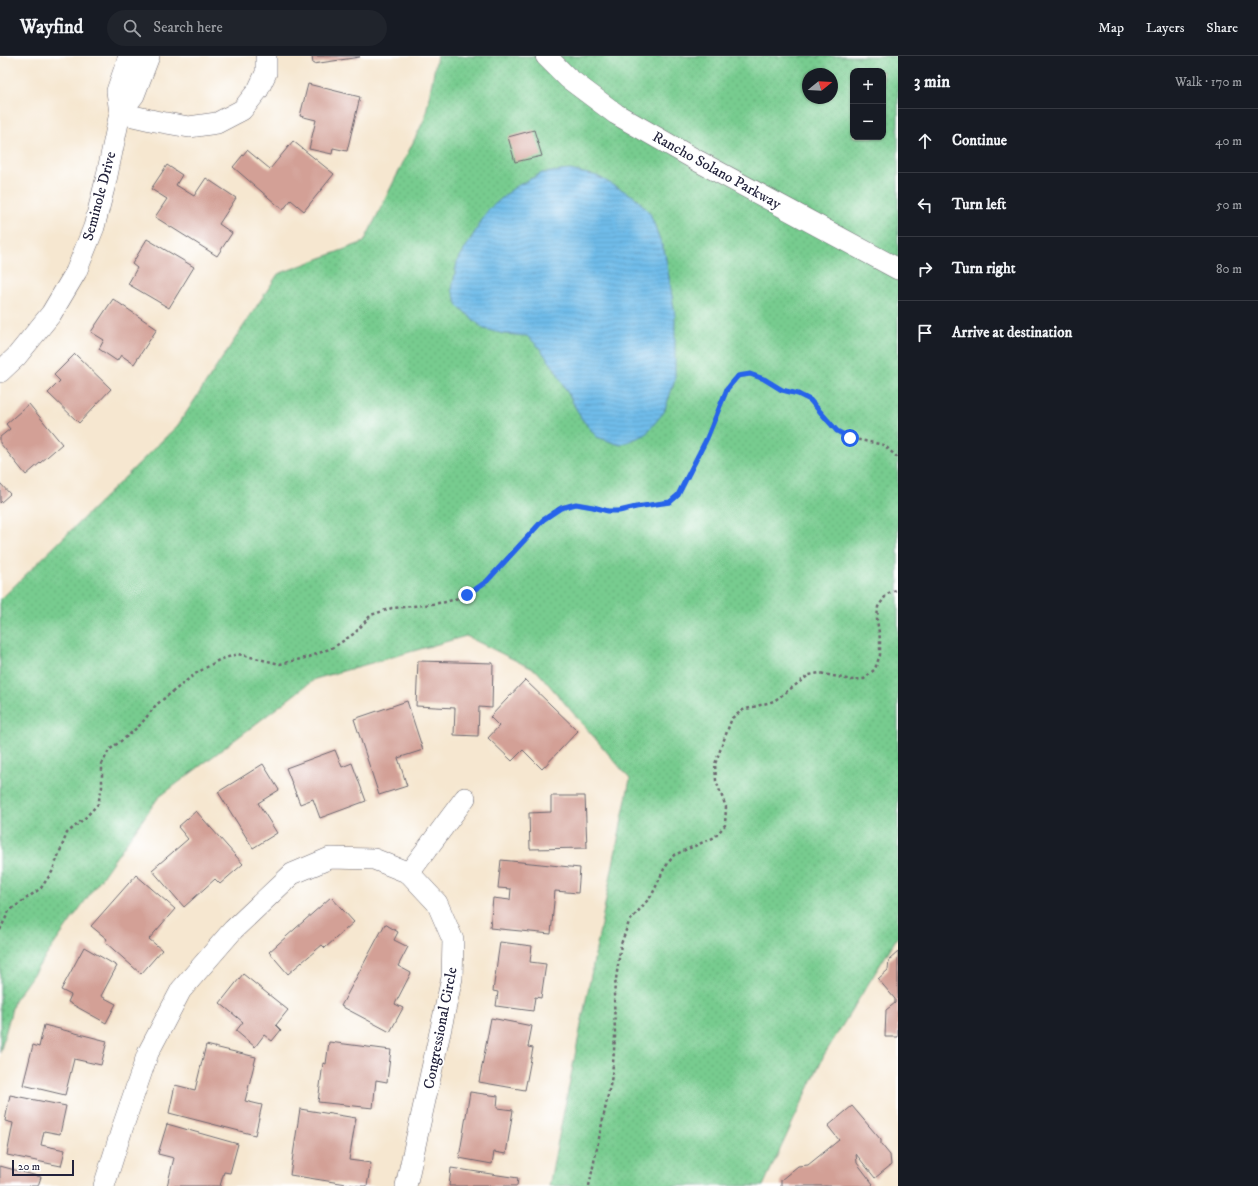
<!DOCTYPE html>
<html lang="en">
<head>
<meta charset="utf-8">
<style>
	:root { --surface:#171b24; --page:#20242c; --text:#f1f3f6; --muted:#9ea1a6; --line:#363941 }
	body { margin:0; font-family:"IM FELL DW Pica",serif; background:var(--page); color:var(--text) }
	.controls { position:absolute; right:12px; top:12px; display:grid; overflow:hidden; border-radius:8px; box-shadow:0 1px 3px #0004 }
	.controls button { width:36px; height:36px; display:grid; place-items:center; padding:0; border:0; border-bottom:1px solid var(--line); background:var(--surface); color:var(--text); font:20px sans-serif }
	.compass { position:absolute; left:802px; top:12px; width:36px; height:36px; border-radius:50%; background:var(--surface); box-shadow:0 1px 3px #0004; rotate:72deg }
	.scale { position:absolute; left:12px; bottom:10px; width:62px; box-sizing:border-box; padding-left:4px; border:2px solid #22223b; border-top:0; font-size:11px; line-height:14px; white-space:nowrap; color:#22223b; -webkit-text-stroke:3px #fff; paint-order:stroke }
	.stop { position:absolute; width:12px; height:12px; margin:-9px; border:3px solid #2563eb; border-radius:50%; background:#fff }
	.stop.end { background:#2563eb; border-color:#fff; box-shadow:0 1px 4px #0008 }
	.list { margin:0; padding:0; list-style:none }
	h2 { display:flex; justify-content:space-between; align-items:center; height:52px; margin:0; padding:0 16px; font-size:17px }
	h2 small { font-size:13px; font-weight:400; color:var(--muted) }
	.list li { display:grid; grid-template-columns:26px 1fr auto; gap:12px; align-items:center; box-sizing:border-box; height:64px; padding:0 16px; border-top:1px solid var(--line) }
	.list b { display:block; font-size:15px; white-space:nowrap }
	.list em { font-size:13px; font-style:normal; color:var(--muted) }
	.icon { flex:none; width:22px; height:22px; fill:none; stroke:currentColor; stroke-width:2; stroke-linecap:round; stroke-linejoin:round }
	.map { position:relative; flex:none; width:898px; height:1130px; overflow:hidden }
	header { display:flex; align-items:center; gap:24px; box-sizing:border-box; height:56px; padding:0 20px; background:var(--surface); border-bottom:1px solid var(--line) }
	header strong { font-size:19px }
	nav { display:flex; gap:22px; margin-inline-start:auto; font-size:14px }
	.search { width:280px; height:36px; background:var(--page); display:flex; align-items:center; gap:10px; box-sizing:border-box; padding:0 14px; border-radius:22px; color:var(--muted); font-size:15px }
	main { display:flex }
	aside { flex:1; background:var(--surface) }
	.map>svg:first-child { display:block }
	.grass { fill:url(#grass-dots); stroke:#4c7765; fill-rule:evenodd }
	.water { fill:url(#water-rules); stroke:#496f92 }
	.building { fill:#d3a096 }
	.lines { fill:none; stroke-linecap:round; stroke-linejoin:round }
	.minor-casing { stroke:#6c676f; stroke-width:22 }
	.path { stroke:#6c676f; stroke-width:2.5; stroke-dasharray:3 3; stroke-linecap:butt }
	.minor { stroke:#fff; stroke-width:21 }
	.route { stroke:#2563eb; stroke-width:5 }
	.labels { text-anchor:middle; stroke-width:3.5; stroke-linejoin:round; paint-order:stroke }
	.street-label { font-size:15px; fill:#22223b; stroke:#fff }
</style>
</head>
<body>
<header>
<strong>Wayfind</strong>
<div class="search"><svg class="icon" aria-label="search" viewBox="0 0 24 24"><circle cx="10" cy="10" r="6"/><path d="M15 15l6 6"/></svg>Search here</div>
<nav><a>Map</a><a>Layers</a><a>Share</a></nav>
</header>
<main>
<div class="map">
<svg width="898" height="1130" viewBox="0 0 898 1130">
	<defs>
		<pattern id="grass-dots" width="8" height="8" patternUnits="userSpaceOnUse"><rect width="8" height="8" fill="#77cc8f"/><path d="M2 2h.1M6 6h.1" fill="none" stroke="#67af7c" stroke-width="1.8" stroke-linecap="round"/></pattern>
		<pattern id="water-rules" width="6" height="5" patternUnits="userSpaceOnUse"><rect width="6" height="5" fill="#70bce9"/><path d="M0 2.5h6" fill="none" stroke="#61a1c9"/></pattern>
	</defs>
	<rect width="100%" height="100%" fill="#fff"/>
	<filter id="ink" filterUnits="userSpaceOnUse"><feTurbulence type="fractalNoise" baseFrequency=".025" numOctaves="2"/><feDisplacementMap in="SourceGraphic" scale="8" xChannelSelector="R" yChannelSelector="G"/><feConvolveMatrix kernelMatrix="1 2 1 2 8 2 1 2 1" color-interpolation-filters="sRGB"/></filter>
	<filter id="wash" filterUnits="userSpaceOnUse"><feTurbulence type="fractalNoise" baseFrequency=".012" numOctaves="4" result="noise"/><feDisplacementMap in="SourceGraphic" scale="16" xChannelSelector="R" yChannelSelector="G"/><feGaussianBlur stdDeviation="0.9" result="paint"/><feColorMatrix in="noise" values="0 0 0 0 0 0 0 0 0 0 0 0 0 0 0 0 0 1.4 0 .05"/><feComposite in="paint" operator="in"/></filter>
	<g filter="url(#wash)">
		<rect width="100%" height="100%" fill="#f6e7d0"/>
		<!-- grass -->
		<path class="grass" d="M437,0H898V880L824,999L763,1130H549L630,723L537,615L466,580L315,623L158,742L14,945L0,997V544L178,369L278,218L364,186L425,62ZM853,15H883V81H853ZM808,18H832V42H808Z"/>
		<!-- water -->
		<polygon class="water" points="570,114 597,120 635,141 650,157 665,197 675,258 675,324 664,356 645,379 620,389 597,381 581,362 555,313 537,289 527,280 504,278 484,273 458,250 452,234 457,206 488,154 515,131 542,117"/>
		<g id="blocks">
			<!-- building -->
			<g class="building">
				<polygon points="312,0 359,0 360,1 313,8"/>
				<polygon points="308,28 360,41 347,95 333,92 332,98 309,93 316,64 300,60"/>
				<polygon points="534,74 542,100 515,106 508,81"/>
				<polygon points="293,85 334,118 304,155 291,144 283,154 233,111 247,94 270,113"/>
				<polygon points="167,109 182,119 176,129 194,140 206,122 236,142 219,168 232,177 217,200 155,161 167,143 151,133"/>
				<polygon points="147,183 194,211 169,252 128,228 137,212 132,208"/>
				<polygon points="113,243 157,273 134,308 121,299 117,305 99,293 104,284 91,276"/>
				<polygon points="75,298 111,333 79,367 48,337 60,325 54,319"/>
				<polygon points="29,348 62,388 26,419 0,387 0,381 10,373 6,368"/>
				<polygon points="0,427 10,438 0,447"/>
				<polygon points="418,605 493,607 492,652 479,651 478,680 454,679 455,652 416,650"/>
				<polygon points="525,624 578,675 542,713 523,694 512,705 488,682 499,670 490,661"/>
				<polygon points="407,645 423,694 398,702 407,730 379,739 354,663"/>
				<polygon points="335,694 342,711 352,707 366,745 320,762 313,743 300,748 286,712"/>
				<polygon points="263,708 279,734 258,747 277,777 253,792 218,736"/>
				<polygon points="551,740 585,740 587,792 530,793 529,757 551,756"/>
				<polygon points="196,755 243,808 220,828 215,823 184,851 152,814 188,783 178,771"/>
				<polygon points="501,804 580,812 578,837 555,835 551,878 490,872 493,842 510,844 511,833 498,832"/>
				<polygon points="136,819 175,853 149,883 162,894 141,918 105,886 107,883 91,870"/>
				<polygon points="331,841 354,866 325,892 322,889 288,918 269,896"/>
				<polygon points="385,868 398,876 394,884 408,891 398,910 411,917 395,948 403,952 390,976 341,950"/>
				<polygon points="500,886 532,890 530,906 546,908 541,942 535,941 533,955 496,950 498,936 493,935"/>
				<polygon points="84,891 117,910 101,940 116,948 106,967 68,946 71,939 61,934"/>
				<polygon points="898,896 898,981 885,981 886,954 895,947 895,943 878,923 888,914 889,904"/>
				<polygon points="243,918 288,954 276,969 281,974 272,985 264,979 255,991 236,975 243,966 220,947"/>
				<polygon points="491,962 532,970 528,991 533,992 525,1034 479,1026"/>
				<polygon points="44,969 107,985 101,1009 74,1003 65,1039 23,1029 33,989 39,991"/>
				<polygon points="329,986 391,994 387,1026 376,1024 373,1052 318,1046 323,1007 326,1008"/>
				<polygon points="206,989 256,1001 245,1045 262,1049 255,1079 169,1057 175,1029 195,1034"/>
				<polygon points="470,1036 498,1040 497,1052 513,1054 506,1098 494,1096 492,1108 459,1102"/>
				<polygon points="10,1039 66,1050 60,1078 44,1075 41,1089 65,1094 61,1110 7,1099 13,1067 5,1065"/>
				<polygon points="852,1050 881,1084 881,1088 890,1099 891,1109 875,1122 856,1098 857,1107 873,1128 871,1130 781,1130 781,1124 798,1110 808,1109 839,1084 828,1070"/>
				<polygon points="300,1053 356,1062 349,1104 371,1107 367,1130 359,1130 290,1119"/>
				<polygon points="167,1068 238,1088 230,1117 224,1116 220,1130 167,1130 174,1102 158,1098"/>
				<polygon points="0,1110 41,1121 38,1130 0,1130"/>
				<polygon points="451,1112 518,1122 517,1130 449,1130"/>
			</g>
		</g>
	</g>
	<g filter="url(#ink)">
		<use href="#blocks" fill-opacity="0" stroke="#6c676f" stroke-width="1"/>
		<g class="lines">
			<!-- minor casing -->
			<g class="minor-casing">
				<g id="minor">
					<polyline points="546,0 568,22 616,58 698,105 898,213"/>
					<polyline points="120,57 155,65 189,71 217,67 242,54 258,34 266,17 266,0"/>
					<polyline points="120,57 134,39 149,0"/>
					<polyline points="0,316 16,301 51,258 76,216 94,171 106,124 120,57 117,35 129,0"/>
					<polyline points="409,817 465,742"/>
					<polyline points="104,1130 123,1070 148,997 181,934 233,874 292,818 330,802 374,803 409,817 437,847 453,884 452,922 406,1130"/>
				</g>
			</g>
			<!-- path -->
			<g class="path">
				<polyline points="0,874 9,855 41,832 52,816 67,777 85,762 98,748 102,731 102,708 109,694 130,678 141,668 156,649 195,618 219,604 238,598 280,608 309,601 334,591 355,577 371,559 392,552 425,549 446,546 467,539 487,525 543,464 561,451 576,448 593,451 608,455 619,455 636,451 670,446 678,439 707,382 727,333 738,320 750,318 764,323 782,334 799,338 810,344 837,375 850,382 884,389 898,402"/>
				<polyline points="589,1130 612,1020 615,981 614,937 621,888 629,866 652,839 664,813 674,799 715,781 725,769 726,751 716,725 715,708 732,662 743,654 774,645 809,619 820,617 851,624 864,623 875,613 880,599 880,583 877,564 878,551 887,538 898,533"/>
			</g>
			<!-- minor -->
			<use href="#minor" class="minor"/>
		</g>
	</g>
	<g class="lines" filter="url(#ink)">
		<!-- route -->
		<polyline class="route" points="467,539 487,525 543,464 561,452 576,448 593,451 608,455 619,455 636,451 670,446 678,439 707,382 727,333 738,320 750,318 764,323 782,334 798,338 810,344 837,375 850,382"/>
	</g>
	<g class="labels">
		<!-- street labels -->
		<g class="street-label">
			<text transform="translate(717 114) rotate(29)" y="5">Rancho Solano Parkway</text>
			<text transform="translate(99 140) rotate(-75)" y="5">Seminole Drive</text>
			<text transform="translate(440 972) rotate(-79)" y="5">Congressional Circle</text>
		</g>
	</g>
</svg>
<div class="controls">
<button>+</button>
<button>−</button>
</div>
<svg class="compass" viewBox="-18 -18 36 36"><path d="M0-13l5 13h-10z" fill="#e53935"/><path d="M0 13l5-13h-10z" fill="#9ea1a6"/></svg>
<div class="scale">20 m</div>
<div class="stop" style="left:850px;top:382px"></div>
<div class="stop end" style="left:467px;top:539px"></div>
</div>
<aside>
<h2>3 min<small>Walk · 170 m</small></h2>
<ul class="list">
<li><svg class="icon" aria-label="ahead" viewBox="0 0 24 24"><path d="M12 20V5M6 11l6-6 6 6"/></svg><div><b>Continue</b></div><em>40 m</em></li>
<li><svg class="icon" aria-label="left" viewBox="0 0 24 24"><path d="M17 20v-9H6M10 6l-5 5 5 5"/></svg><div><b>Turn left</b></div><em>50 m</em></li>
<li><svg class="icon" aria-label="right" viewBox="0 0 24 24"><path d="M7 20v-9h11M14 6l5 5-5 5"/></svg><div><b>Turn right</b></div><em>80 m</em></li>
<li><svg class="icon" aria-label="arrive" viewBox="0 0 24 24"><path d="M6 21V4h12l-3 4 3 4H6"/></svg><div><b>Arrive at destination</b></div></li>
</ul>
</aside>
</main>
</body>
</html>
